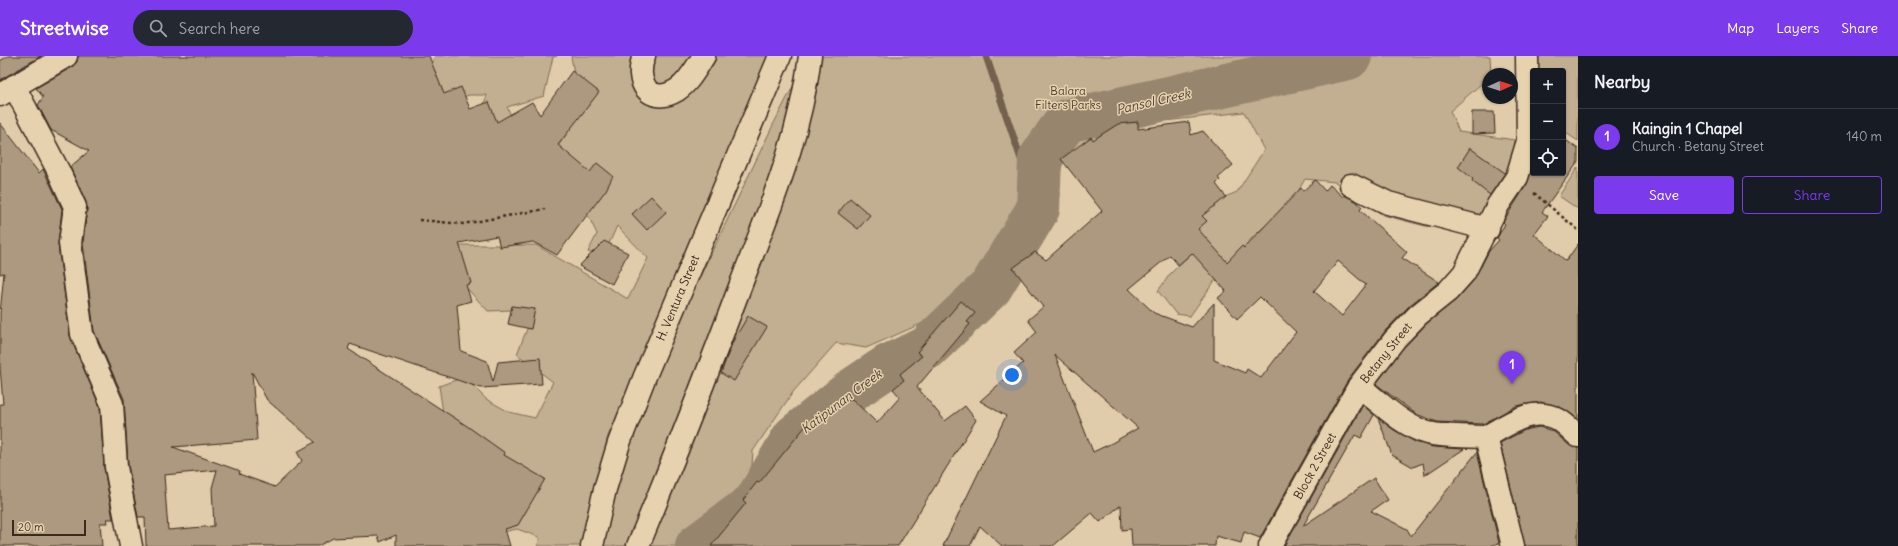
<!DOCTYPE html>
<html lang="en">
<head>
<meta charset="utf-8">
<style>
	:root { --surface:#171b24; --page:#242831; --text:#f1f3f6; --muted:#9ea1a6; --line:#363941; --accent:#7c3aed }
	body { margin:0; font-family:Delius,sans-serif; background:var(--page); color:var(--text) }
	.controls { position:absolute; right:12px; top:12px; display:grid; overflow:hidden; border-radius:4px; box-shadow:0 1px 3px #0004 }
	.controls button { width:36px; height:36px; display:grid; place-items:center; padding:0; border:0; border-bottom:1px solid var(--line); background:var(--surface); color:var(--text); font:20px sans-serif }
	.compass { position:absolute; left:1482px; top:12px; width:36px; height:36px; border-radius:50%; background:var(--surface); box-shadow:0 1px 3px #0004; rotate:87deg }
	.scale { position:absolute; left:12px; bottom:10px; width:74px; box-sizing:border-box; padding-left:4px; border:2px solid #3b2a1e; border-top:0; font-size:11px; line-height:14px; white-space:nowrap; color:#3b2a1e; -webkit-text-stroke:3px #e7d2b0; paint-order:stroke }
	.you { position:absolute; left:1012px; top:319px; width:14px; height:14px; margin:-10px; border:3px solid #fff; border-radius:50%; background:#1a73e8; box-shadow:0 0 0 6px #1a73e833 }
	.badge { display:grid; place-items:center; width:26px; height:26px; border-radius:50%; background:var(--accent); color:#fff; font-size:13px; font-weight:700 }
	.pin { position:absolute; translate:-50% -33px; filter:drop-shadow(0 1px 2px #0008) }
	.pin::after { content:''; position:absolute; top:21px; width:14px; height:12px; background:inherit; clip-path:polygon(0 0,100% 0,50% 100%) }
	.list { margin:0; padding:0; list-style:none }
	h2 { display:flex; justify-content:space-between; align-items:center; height:52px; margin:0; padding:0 16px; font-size:17px }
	h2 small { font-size:13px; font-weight:400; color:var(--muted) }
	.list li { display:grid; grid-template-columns:26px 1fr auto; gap:12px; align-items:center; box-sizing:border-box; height:56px; padding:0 16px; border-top:1px solid var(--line) }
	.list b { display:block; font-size:15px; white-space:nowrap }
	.list p { margin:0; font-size:13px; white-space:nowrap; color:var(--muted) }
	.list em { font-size:13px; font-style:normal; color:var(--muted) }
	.actions { display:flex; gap:8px; padding:12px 16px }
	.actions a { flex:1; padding:9px 0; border:1px solid var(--accent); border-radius:4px; text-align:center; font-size:14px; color:var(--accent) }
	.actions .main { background:var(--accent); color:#fff }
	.icon { flex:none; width:22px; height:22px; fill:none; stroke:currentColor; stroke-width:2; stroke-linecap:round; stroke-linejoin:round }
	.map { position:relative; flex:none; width:1578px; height:490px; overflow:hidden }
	header { display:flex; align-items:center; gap:24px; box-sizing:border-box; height:56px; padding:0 20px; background:var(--accent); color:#fff }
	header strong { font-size:19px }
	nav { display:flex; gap:22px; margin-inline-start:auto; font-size:14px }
	.search { width:280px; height:36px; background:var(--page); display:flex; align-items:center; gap:10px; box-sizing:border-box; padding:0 14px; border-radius:22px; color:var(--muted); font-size:15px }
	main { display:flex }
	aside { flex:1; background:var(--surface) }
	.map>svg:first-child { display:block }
	.green { fill:#c2ae90; stroke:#7e6c57 }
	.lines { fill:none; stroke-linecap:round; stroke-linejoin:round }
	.stream { stroke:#73614d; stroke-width:7 }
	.river { stroke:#98856d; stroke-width:44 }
	.building { fill:#ad997f; stroke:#3b2a1e; fill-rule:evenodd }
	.minor-casing { stroke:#3b2a1e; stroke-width:25 }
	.path { stroke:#3b2a1e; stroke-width:2.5; stroke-dasharray:3 3; stroke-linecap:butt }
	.minor { stroke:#e7d2b0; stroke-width:22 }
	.labels { text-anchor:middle; stroke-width:3; stroke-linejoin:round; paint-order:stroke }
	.park-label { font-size:12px; fill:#4f3e2f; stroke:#e7d2b0 }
	.street-label { font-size:12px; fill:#3b2a1e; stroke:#e7d2b0 }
	.water-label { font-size:13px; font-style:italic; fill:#524132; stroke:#e7d2b0 }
</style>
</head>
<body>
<header>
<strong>Streetwise</strong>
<div class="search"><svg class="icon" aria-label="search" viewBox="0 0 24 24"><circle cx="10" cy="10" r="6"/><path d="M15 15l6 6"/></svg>Search here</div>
<nav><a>Map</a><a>Layers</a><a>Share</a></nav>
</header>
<main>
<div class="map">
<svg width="1578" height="490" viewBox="0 0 1578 490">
	<rect width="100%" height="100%" fill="#e0cbaa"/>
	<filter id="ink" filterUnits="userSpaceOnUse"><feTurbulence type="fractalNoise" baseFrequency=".025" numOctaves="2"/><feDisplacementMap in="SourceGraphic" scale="8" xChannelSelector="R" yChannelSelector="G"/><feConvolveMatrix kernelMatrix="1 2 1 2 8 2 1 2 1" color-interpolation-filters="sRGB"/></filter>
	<g filter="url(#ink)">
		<!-- green -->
		<g class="green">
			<path d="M435,0H557L553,1L544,40L507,51L524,87L481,57L487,39H469L449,46C433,30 426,23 435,0Z"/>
			<polygon points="571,0 772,0 749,65 608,380 586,479 585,490 538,490 539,481 517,473 475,482 446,377 439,330 464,321 486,343 509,356 535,362 553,326 517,298 535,253 488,255 458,223 447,189 536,189 628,243 648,202 617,170 603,201 588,196 597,178 584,151 548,104 596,37 574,18"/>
			<polygon points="801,0 1490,0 1491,18 1488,18 1488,22 1450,55 1459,76 1515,84 1512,113 1481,160 1429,171 1383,159 1335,126 1305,123 1292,146 1257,177 1225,210 1190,260 1176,258 1158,235 1170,218 1200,189 1184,169 1208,148 1237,136 1264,94 1244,56 1139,68 1090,99 1063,106 1050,150 939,260 866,292 836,287 793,336 753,395 750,438 684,490 603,490 628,384 666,291 774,67 802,13"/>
			<polygon points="1531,0 1578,0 1578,85 1563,75 1563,15 1534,15"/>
			<polygon points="1578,111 1578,153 1559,140"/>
		</g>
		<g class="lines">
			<!-- stream -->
			<polyline class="stream" points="986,0 1038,153"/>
			<!-- river -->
			<polyline class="river" points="697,490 755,447 794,381 855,332 888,310 927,292 991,231 1038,153 1040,103 1066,65 1348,2 1350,0"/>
		</g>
		<!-- building -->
		<g class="building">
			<polygon points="8,0 41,0 0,24 0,5"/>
			<path d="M78,0H429L444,38L461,31L470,53L489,46L497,66L532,46L540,59L572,15L599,36L558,89L590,116L597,107L613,120L606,134L557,199L533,186L500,191L497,180L459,187L471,227L466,229L471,245L457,249L461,295L487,305L493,326L498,306L540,302L542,328L481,332L350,288L348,293L467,370L505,397L504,399L545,423L518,469L505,473L510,490H396V479L380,486L378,480L333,482L318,490H146L145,461H138L128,409L124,343L94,275L83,187L87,153L86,146L70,111L89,95L51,74L38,49L43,41L36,32L72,11L77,6ZM252,316L267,344L315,386L297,396L302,405L275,431L239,418L240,415L173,391L257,384ZM217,414L212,432L214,470L168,474L164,419Z"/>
			<polygon points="1472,56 1494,56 1495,77 1472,78"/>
			<path d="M1138,66V73L1189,66L1191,79L1203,75L1233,109L1218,122L1220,124L1216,128L1226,141L1202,160L1207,165L1198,173L1227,206L1242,190L1244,192L1301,132L1303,135L1315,124L1325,135L1330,129L1343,141L1344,139L1356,145L1362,151L1360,154L1407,196L1402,202L1439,226L1410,249L1386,274L1349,322L1260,482L1244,476L1241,487L1216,480L1215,490H1132L1131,473L1122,474L1121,449L1100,466L1092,457L1053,490H1002L980,470L970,490H943L1006,360L980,345L1023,307L1014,297L1037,276L1028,264L1043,251L1013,212L1035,196L1046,204L1102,155L1061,103L1091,81L1093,84L1118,68ZM1192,197L1226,235L1218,242L1237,263L1260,241L1296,276L1261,322L1247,313L1245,317L1214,304V247L1192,271L1154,257L1129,233L1170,199L1178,209ZM1338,205L1366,229L1342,260L1314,235ZM1055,299L1138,372L1112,387L1093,396Z"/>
			<polygon points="0,67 39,117 43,113 44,115 62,153 58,188 70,280 100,351 104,412 113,463 107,463 108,467 100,467 102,490 0,490 0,348 3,348 0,311 0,257 4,217 0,218"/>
			<polygon points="1563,82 1578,93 1578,106 1542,156 1548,160 1534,178 1566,205 1578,188 1578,363 1564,353 1541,346 1516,350 1483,368 1437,366 1416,358 1376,328 1404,291 1426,268 1457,243 1473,225 1489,195 1499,184 1497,182 1505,168 1503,166 1527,128 1533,111 1533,117 1563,117"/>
			<polygon points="1470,92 1505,117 1490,139 1472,125 1473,123 1458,111"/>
			<polygon points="651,140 666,156 647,174 632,158"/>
			<polygon points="850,142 870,159 858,173 838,157"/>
			<polygon points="604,185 628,197 612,228 579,210"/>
			<polygon points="961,245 975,257 967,266 970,268 917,331 945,365 965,350 976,364 898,490 711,490 746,447 743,444 757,426 759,427 809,366 824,354 852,343 877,367 900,341 893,333 904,324 900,318 922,300 917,296"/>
			<polygon points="512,250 535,253 531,273 508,268"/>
			<polygon points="748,260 767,271 734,325 721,317 733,285"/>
			<polygon points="1363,349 1374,359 1361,382 1355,379 1303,470 1374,422 1388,444 1371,455 1407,473 1411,480 1477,396 1499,487 1490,490 1284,490"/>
			<polygon points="1378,362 1394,374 1415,386 1433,391 1464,393 1425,419 1423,407 1413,411 1392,399"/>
			<polygon points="1539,371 1553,375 1570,390 1578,392 1578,490 1525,490 1500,387 1525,374"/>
		</g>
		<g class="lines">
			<!-- minor casing -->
			<g class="minor-casing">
				<g id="minor">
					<path d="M644,0C634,25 649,51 677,34C689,26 696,12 704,0"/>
					<polyline points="14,30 59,116 75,151 70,187 82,278 112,348 116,411 131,490"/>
					<polyline points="0,39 66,0"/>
					<polyline points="1351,129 1388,147 1488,173"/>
					<path d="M1486,381C1468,380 1445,381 1428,377C1404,371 1378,345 1359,330L1395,283L1418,259L1448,235L1464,217L1498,149L1517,121L1528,85L1527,0"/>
					<polyline points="1486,381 1513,490"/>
					<path d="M1486,381C1508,368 1533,349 1559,364C1566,368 1572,375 1578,380"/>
					<polyline points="592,490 605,433 619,387 645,320 780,0"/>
					<path d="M638,490C674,403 708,316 741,228C770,152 800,82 810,0"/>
					<polyline points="1270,490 1359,330"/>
				</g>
			</g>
			<!-- path -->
			<g class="path">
				<polyline points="1534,137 1578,174"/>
				<polyline points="419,164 463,168 545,153"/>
			</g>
			<!-- minor -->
			<use href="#minor" class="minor"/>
		</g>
	</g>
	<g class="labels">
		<!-- park labels -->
		<g class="park-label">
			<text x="1068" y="39">Balara<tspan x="1068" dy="14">Filters Parks</tspan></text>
		</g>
		<!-- street labels -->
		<g class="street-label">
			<text transform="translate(678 242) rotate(-67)" y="4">H. Ventura Street</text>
			<text transform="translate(1386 297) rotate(-51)" y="4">Betany Street</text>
			<text transform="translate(1315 410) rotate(-61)" y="4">Block 2 Street</text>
		</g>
		<!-- water labels -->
		<g class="water-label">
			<text transform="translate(1153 45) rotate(-13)" y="5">Pansol Creek</text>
			<text transform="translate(841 345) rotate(-37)" y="5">Katipunan Creek</text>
		</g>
	</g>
</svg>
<div class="controls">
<button>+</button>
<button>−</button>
<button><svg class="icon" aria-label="locate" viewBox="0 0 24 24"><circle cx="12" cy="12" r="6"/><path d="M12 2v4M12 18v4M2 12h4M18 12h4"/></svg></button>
</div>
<svg class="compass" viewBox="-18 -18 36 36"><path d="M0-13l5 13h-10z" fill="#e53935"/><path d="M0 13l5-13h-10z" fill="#9ea1a6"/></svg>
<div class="scale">20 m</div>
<div class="you"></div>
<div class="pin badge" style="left:1512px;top:328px">1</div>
</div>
<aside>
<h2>Nearby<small></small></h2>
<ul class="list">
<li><span class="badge">1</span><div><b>Kaingin 1 Chapel</b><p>Church · Betany Street</p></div><em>140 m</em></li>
</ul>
<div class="actions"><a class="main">Save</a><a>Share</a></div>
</aside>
</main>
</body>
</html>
